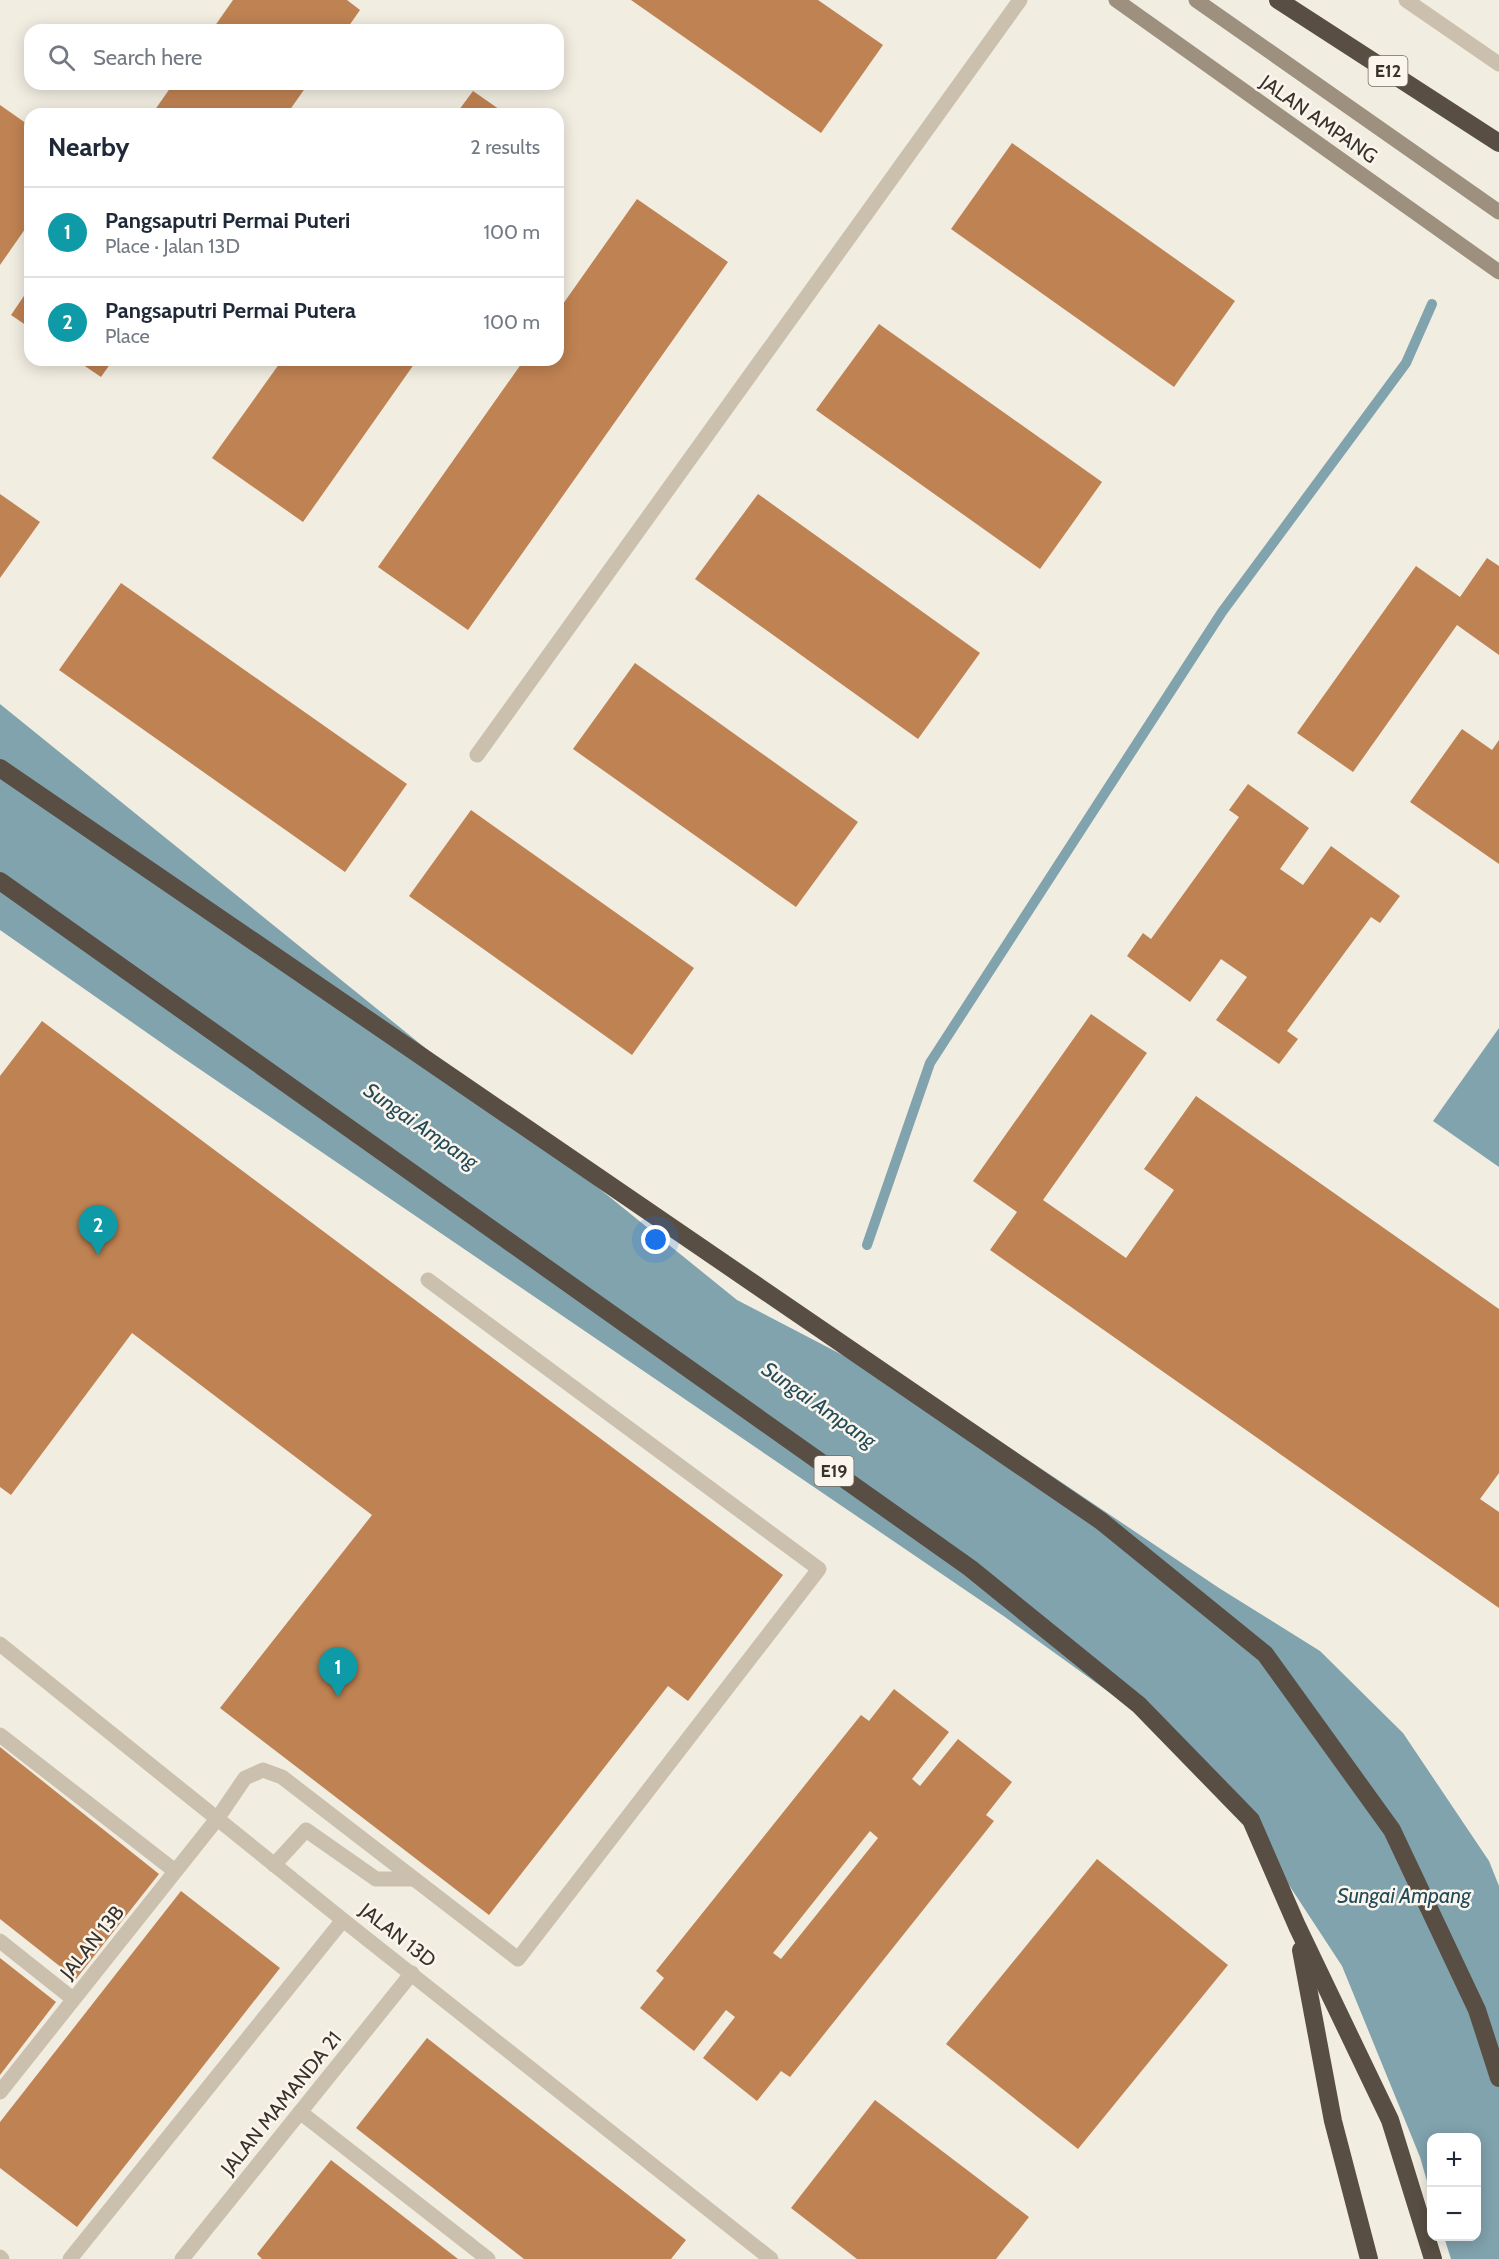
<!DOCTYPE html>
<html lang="en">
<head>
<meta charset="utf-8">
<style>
	:root { --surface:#fff; --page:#f2f2f3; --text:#1f2937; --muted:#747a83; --line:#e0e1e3; --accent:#234a58 }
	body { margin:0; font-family:Cabin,sans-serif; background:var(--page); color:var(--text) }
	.controls { position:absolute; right:18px; bottom:18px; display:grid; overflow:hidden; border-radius:12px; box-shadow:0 3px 15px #0003 }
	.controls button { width:54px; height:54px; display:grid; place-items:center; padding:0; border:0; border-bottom:2px solid var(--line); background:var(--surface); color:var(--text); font:30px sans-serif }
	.you { position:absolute; left:656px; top:1240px; width:21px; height:21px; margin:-15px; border:4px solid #fff; border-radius:50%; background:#1a73e8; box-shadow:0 0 0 9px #1a73e833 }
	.badge { display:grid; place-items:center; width:39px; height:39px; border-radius:50%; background:var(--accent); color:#fff; font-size:20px; font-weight:700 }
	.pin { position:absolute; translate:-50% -50px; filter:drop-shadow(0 2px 3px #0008) }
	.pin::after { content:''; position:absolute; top:32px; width:21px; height:18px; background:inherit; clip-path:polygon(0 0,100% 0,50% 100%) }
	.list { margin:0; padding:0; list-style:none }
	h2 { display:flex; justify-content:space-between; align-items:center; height:78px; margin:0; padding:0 24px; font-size:26px }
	h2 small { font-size:20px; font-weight:400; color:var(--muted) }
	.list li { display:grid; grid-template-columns:39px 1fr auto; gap:18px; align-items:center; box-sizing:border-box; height:90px; padding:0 24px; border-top:2px solid var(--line) }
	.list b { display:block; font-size:22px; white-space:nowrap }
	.list p { margin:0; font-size:20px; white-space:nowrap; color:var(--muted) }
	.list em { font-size:20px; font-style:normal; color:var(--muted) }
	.icon { flex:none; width:33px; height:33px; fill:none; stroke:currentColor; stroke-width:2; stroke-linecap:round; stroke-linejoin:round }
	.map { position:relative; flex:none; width:1499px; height:2259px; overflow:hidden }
	.search { position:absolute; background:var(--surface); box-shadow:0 3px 15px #0003; left:24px; top:24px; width:540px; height:66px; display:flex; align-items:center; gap:15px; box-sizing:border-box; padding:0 21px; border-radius:18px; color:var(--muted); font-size:22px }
	.panel { position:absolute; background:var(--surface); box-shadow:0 3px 15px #0003; left:24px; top:108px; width:540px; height:258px; border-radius:18px }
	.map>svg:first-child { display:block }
	.water { fill:#81a3ae }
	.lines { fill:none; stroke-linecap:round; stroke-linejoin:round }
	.stream { stroke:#81a3ae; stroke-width:10 }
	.building { fill:#bf8252; fill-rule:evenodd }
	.service { stroke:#cac0ad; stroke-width:15 }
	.minor { stroke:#cac0ad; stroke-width:15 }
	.secondary { stroke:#9e907e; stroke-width:15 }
	.motorway { stroke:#594e43; stroke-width:18 }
	.labels { text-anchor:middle; stroke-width:5; stroke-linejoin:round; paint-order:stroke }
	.shield { fill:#faf6ed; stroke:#736d65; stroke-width:1.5 }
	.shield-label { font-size:18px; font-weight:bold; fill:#39322b }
	.street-label { font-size:20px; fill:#39322b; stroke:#faf6ed }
	.water-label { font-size:21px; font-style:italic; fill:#234a58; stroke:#faf6ed }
</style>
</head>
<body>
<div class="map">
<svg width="1499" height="2259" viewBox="0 0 1499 2259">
	<rect width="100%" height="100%" fill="#f2ede1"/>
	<!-- water -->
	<g class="water">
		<polygon points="0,704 737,1300 973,1423 1219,1588 1320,1651 1403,1733 1489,1861 1499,1886 1499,2259 1451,2259 1444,2237 1476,2236 1476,2138 1432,2138 1431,2195 1420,2157 1342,1966 1249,1824 1142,1716 1005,1617 176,1053 0,930"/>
		<polygon points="1499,1028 1499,1167 1433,1121"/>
	</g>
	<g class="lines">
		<!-- stream -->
		<polyline class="stream" points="867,1245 930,1063 1222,612 1406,363 1432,304"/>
	</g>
	<!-- building -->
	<g class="building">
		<polygon points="233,0 347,0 360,10 346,30 212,30"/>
		<polygon points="631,0 818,0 883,45 821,133"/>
		<polygon points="173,84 308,84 287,114 152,114"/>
		<polygon points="473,91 506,114 456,114"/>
		<polygon points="0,105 30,126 30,222 0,265"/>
		<polygon points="1012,143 1235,301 1174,387 951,229"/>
		<polygon points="637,199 728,262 468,630 378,567 524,360 558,360 558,311"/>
		<polygon points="30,287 30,328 11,315"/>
		<polygon points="879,324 1102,482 1040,569 816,410"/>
		<polygon points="76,360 113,360 101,377"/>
		<polygon points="282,360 417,360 303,522 212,458"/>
		<polygon points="0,494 40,522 0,578"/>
		<polygon points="758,494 980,653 918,739 695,579"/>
		<polygon points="1487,558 1499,566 1499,655 1457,625 1353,772 1297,733 1416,566 1460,597"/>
		<polygon points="121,583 407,784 345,872 59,670"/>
		<polygon points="635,663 858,822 796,907 573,749"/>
		<polygon points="1462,729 1492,750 1499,740 1499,864 1410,802"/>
		<polygon points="1248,784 1309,828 1280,869 1303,885 1331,846 1400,896 1380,923 1371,917 1287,1031 1298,1039 1279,1064 1216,1020 1247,977 1221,959 1190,1002 1127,956 1143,933 1151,939 1239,817 1229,810"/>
		<polygon points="471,810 694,968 632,1055 409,896"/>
		<polygon points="1091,1014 1147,1053 1043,1200 1126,1258 1174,1190 1144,1169 1196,1096 1499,1309 1499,1473 1480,1499 1499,1512 1499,1608 990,1250 1017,1212 973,1181"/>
		<polygon points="42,1021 783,1575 688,1701 668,1686 489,1915 220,1708 372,1515 132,1333 11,1495 0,1487 0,1076"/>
		<path d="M894,1689L949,1732L912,1779L920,1786L958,1739L1012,1782L986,1815L994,1821L790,2077L781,2071L757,2101L703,2058L735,2017L726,2010L694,2051L640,2008L664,1978L656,1971L861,1715L869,1721ZM870,1831L878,1838L781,1959L773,1953Z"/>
		<polygon points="0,1747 159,1874 76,1979 0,1919"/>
		<polygon points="1097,1859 1228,1965 1078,2149 946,2044"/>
		<polygon points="181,1891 280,1968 77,2227 0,2168 0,2122"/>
		<polygon points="0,1958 56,2002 0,2075"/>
		<polygon points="427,2038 686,2240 671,2259 524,2259 356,2128"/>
		<polygon points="875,2100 1029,2217 996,2259 857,2259 791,2208"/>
		<polygon points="331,2160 458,2259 262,2259 257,2254"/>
	</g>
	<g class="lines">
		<!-- service -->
		<g class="service">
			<polyline points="477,755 1020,0"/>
			<polyline points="0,1735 175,1871"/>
			<polyline points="274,1865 306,1830 376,1879 414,1879"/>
			<polyline points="0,1941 73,1999"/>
			<polyline points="0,2092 217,1819 245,1778 263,1770 282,1777 518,1959 819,1569 428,1280"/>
			<polyline points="300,2112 488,2259"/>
			<polyline points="70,2259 343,1920"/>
		</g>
		<!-- minor -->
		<g class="minor">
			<polyline points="1406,0 1499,64"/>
			<polyline points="0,1644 343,1920 771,2259"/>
			<polyline points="0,2257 2,2259"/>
			<polyline points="182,2259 412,1973"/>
		</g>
		<!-- secondary -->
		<g class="secondary">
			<polyline points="1116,0 1499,272"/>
			<polyline points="1196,0 1499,212"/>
		</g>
		<!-- motorway -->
		<g class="motorway">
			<polyline points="1278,0 1499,143"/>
			<polyline points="0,768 1101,1521 1265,1654 1392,1830 1477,2010 1499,2078"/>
			<polyline points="0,881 970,1568 1139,1705 1251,1820 1297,1926 1390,2120 1433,2259"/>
			<polyline points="1301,1950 1333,2121 1369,2259"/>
		</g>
	</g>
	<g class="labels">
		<!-- shield labels -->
		<g class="shield">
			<rect x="1368.5" y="56" width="39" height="30" rx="4.5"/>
			<rect x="814.5" y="1456" width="39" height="30" rx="4.5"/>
		</g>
		<g class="shield-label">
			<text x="1388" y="77">E12</text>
			<text x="834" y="1477">E19</text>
		</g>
		<!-- street labels -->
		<g class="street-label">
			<text transform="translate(1319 119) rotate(35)" y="7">JALAN AMPANG</text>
			<text transform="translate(398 1935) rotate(38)" y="7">JALAN 13D</text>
			<text transform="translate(92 1942) rotate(-51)" y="7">JALAN 13B</text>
			<text transform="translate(281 2103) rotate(-51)" y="7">JALAN MAMANDA 21</text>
		</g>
		<!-- water labels -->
		<g class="water-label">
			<text transform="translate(421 1126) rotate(35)" y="7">Sungai Ampang</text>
			<text transform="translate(819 1405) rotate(35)" y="7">Sungai Ampang</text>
			<text x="1404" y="1903">Sungai Ampang</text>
		</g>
	</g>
</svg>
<div class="controls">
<button>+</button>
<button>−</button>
</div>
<div class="you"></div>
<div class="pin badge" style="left:338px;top:1697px;background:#0f9aa8">1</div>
<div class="pin badge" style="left:98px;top:1255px;background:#0f9aa8">2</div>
<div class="search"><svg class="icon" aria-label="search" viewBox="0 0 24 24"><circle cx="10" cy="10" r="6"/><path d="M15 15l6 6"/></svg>Search here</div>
<section class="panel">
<h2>Nearby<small>2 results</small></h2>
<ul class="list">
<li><span class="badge" style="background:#0f9aa8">1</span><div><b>Pangsaputri Permai Puteri</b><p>Place · Jalan 13D</p></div><em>100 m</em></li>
<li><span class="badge" style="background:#0f9aa8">2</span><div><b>Pangsaputri Permai Putera</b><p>Place</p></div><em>100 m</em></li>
</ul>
</section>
</div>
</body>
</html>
